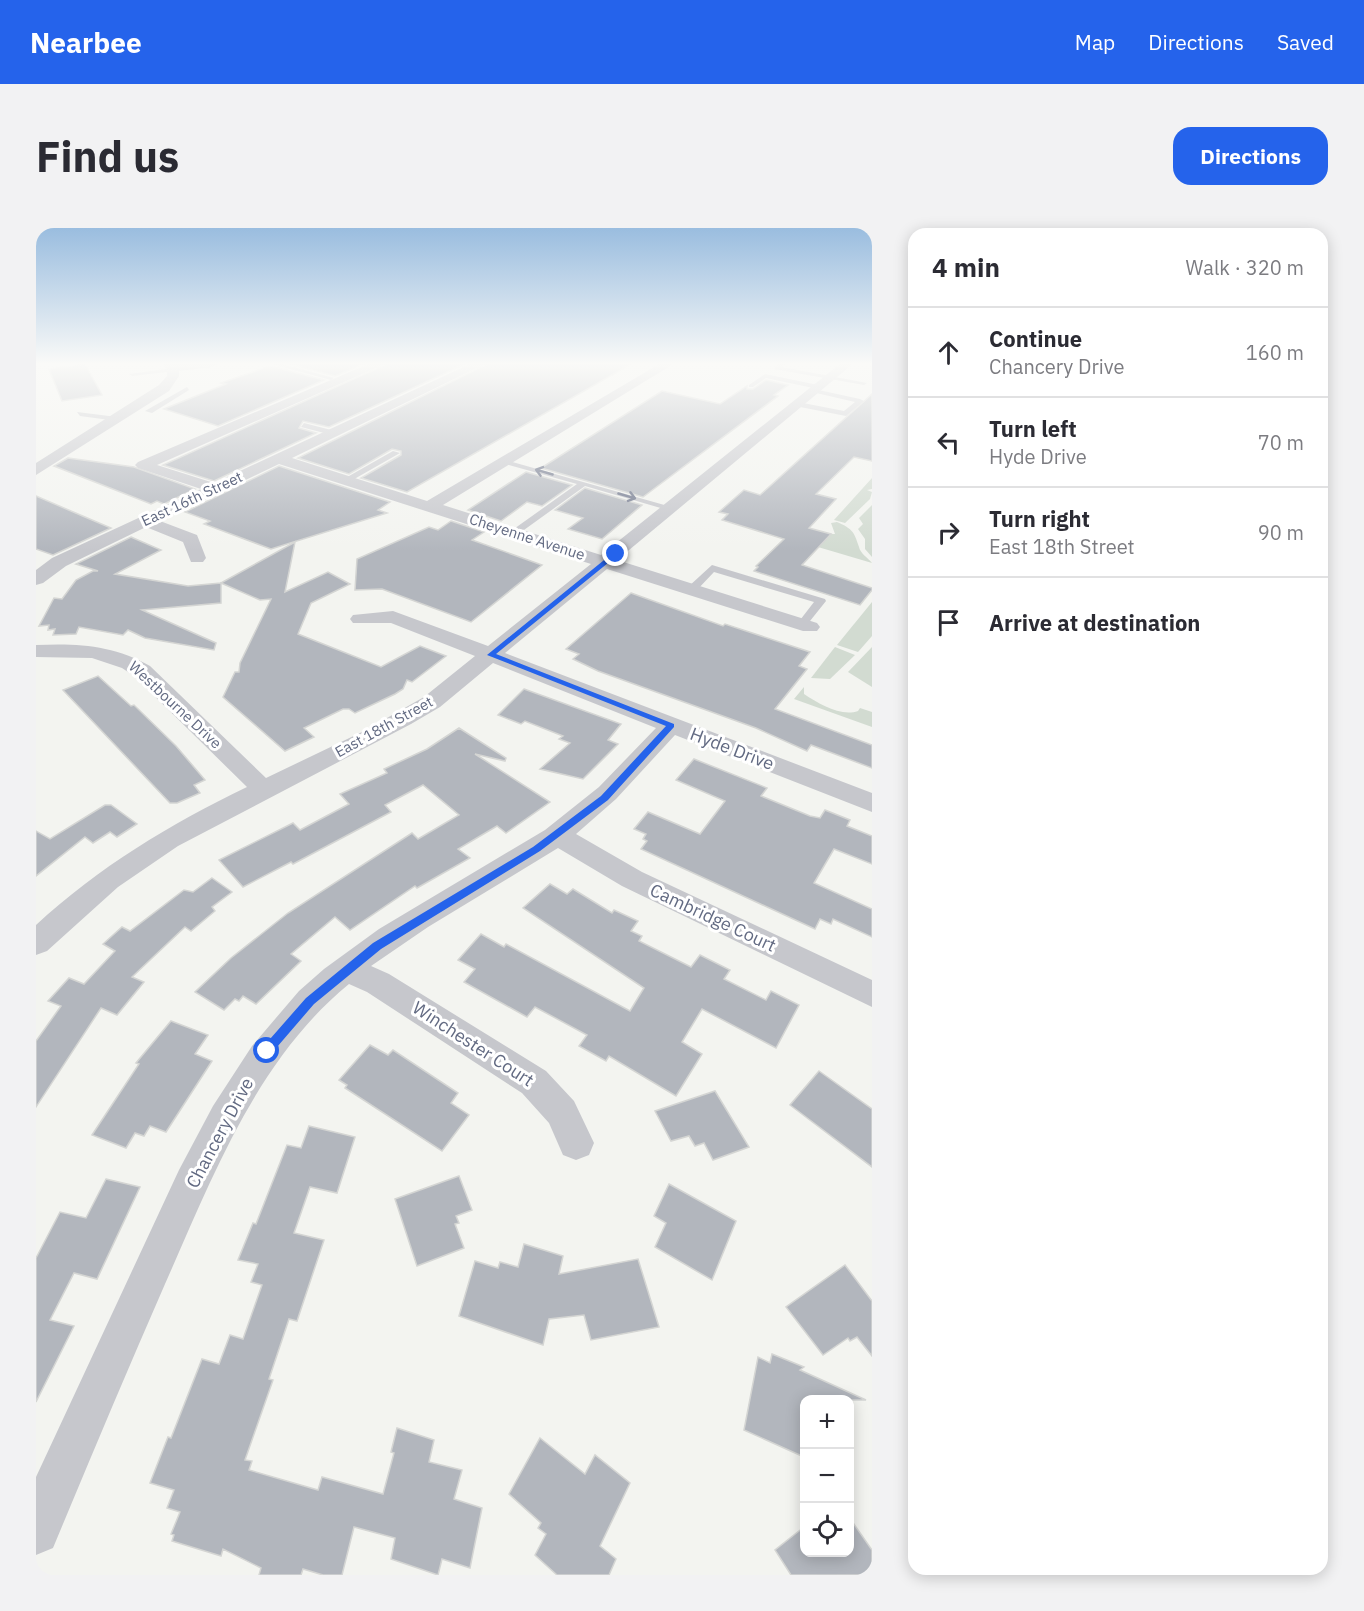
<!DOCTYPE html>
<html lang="en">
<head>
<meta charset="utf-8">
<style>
	:root { --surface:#fff; --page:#f2f2f3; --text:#2b2b33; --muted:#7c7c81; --line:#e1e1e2; --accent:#2563eb }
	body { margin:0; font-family:"IBM Plex Sans",sans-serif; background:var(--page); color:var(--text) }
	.controls { position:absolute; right:18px; bottom:18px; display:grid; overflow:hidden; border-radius:12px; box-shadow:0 3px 15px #0003 }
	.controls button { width:54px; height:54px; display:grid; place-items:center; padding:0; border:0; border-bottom:2px solid var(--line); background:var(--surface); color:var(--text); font:30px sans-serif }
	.stop { position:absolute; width:18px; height:18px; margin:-14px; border:4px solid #2563eb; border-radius:50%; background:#fff }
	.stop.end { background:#2563eb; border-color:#fff; box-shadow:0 2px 6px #0008 }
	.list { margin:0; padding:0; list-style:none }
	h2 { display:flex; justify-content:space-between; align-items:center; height:78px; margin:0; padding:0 24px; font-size:26px }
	h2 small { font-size:20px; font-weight:400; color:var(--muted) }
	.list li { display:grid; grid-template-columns:39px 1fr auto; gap:18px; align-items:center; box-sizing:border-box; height:90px; padding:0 24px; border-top:2px solid var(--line) }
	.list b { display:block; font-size:22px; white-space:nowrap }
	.list p { margin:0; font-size:20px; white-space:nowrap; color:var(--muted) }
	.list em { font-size:20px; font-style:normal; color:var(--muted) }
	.icon { flex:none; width:33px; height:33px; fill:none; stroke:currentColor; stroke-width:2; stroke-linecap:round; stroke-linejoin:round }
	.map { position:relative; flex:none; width:836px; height:1347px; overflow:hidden; border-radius:18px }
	header { display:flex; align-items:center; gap:36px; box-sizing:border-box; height:84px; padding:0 30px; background:var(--accent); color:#fff }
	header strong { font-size:28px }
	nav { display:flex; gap:33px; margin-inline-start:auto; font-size:21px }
	.intro { display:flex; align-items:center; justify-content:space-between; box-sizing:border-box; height:144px; padding:0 36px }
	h1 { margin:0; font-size:42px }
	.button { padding:15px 27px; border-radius:18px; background:var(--accent); color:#fff; font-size:21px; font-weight:700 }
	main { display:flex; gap:36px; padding:0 36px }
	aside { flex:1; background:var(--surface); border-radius:18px; box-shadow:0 3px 15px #0003 }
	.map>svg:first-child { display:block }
	.green { fill:#d2dbd1 }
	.building { fill:#b2b6bd; stroke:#d4d5d3; stroke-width:1.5 }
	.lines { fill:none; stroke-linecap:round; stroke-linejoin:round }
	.lane { fill:#c6c7cc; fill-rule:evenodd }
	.street { fill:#c6c7cc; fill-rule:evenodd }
	.oneway { stroke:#71788d }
	.route { fill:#2563eb }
	.labels { text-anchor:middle; stroke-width:6; stroke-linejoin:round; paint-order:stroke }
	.far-street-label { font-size:15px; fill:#626a82; stroke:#fff }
	.street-label { font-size:18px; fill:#626a82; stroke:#fff }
</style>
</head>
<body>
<header>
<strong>Nearbee</strong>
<nav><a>Map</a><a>Directions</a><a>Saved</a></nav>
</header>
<div class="intro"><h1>Find us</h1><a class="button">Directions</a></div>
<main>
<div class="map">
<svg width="836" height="1347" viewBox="0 0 836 1347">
	<rect width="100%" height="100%" fill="#f3f4f0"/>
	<!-- green -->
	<g class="green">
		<polygon points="836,250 836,261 831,262 836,264 834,271 809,295 798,292"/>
		<polygon points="836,277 836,329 829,321 829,311 822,301 827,296 823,290"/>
		<path d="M801,294C817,301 818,304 823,319C824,325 832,330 836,335L782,319L795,306H799L795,295Z"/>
		<polygon points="836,374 836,408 822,424 801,417"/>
		<polygon points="799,419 819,427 794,451 775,450"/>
		<polygon points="836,419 836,459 812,444"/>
		<path d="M768,459V466C783,476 805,489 822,483L824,480L836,484V499L758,471Z"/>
	</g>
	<!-- building -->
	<g class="building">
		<polygon points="250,135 330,135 299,148"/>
		<polygon points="353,135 431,135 293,199 267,193 263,200 280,205 178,253 127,237"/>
		<polygon points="453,135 597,135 371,264 325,250 365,227 365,223 356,221 313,246 262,230"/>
		<polygon points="49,136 66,167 26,173 13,141"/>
		<polygon points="234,138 288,152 182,198 128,181 190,156 185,155"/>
		<polygon points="730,152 752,157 738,167 742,168 607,269 505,240 626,163 684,176 711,158 711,161 717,161"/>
		<polygon points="836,166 836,233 818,229 780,266 800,271 773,300 795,306 766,337 836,360 836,362 824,377 718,343 722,339 720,338 748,311 686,292 692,286 683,284 708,262 724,267"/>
		<polygon points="32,230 98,239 159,261 128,276 121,273 115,276 18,238"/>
		<polygon points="243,238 354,274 342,282 351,285 235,321 168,296 174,293 149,284"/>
		<polygon points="490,244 536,257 506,278 491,274 465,293 432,282"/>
		<polygon points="549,260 606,277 566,311 532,301 547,290 519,282"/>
		<polygon points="0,268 49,289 75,300 17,327 0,321"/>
		<polygon points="415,293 448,304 436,312 506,337 435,394 346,361 319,362 321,331 393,299 402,302"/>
		<polygon points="95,309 125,322 79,346 152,358 185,355 259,314 249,364 292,344 314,356 275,375 262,406 345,439 384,418 410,428 376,454 371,452 367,461 359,466 319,485 313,481 307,481 268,500 278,509 249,523 187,469 199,444 203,444 204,435 235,371 224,372 185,355 185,375 106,382 180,415 178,422 109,410 92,402 87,407 43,399 40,406 17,407 19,401 12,402 13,397 3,398 18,370 26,371 40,352 57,343 62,343 40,336"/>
		<polygon points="595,365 687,398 689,396 774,424 763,438 771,441 739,481 836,517 836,540 775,517 771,523 720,500 562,443 537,431 543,426 530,421"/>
		<polygon points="62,448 95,478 98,477 140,518 169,552 158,557 164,565 141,575 134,575 27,462"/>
		<polygon points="488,461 585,496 572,512 582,516 547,551 504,541 534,515 523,511 527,508 489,493 485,496 462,487"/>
		<polygon points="423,500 470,530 469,533 439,526 514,574 470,605 461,598 422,621 434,630 381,660 379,658 314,702 299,689 255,726 265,733 220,776 207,768 203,773 199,771 188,782 159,764 195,730 252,685 376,605 382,611 423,587 387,557 349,577 355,584 257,636 255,634 207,659 183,632 257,595 264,602 313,576 304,566 351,545 348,541 391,521"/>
		<polygon points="658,531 731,560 725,568 774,588 784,590 789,582 814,592 811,598 836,608 836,636 798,621 778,655 836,681 836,709 797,691 795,696 784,691 779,701 605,621 611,613 607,611 610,606 598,601 612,584 664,606 689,573 640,552"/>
		<polygon points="69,577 75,577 101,596 81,609 74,604 57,615 49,609 0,648 0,603 14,611"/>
		<polygon points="176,650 196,664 176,679 179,683 155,703 149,699 96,749 108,754 81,787 65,780 0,879 0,813 25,778 12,773 33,750 48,756 79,723 67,716 86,699 94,703 148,662 157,664"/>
		<polygon points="514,656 531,666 537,661 576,685 578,682 602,693 595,703 606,708 603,713 655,739 664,727 694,742 688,751 730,772 735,763 763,777 740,820 666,781 646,814 666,826 640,868 573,828 570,833 543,818 551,807 499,779 491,789 428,754 439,741 422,732 445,706 468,719 470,716 594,783 608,760 487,680"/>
		<polygon points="135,793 172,807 159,826 176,833 130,904 114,898 108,908 99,905 90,920 56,907 103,836 100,835"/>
		<polygon points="334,817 352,827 357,822 422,865 415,875 433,887 406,923 309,860 311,857 303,852"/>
		<polygon points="783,843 836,881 836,939 754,877"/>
		<polygon points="679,863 713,919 677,932 668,915 659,918 653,908 635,913 619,883"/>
		<polygon points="273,898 319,909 301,965 274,959 258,1005 288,1012 261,1093 253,1091 233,1151 237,1152 209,1232 216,1233 213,1242 282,1262 286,1249 347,1266 358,1225 355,1224 361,1200 398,1212 393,1234 426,1242 418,1271 446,1280 434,1340 406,1331 402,1347 355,1331 359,1310 318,1299 306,1347 287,1347 267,1341 265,1347 223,1347 225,1340 187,1321 185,1328 136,1313 138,1307 135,1306 144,1284 131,1280 138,1262 114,1255 132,1209 135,1210 166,1131 183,1136 194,1107 207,1111 226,1057 215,1054 222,1036 202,1032 217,995 220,996 251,917 265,920"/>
		<polygon points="423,948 436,982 420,988 423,995 419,996 428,1020 381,1038 359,971"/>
		<polygon points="70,951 104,959 61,1051 38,1045 14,1092 38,1098 0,1174 0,1030 24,984 50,990"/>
		<polygon points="633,956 700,993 676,1052 619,1019 630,995 618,988"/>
		<polygon points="488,1016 527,1028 523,1046 602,1031 623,1099 555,1112 548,1087 513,1091 507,1117 423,1088 439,1033 462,1040 464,1034 482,1039"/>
		<polygon points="809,1037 836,1073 836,1128 821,1109 814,1113 812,1110 787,1127 750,1079"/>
		<polygon points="736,1126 768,1139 764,1142 830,1172 768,1172 768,1229 708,1202 722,1129 734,1135"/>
		<polygon points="504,1210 549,1246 559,1227 594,1255 564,1318 580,1331 573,1347 521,1347 499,1327 510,1306 502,1300 505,1295 473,1266"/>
		<polygon points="813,1289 836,1322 836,1347 755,1347 739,1322 768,1299 768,1324 813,1324"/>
	</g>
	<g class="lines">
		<!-- lane -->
		<g class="lane">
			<polygon points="232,135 242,135 298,150 295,152"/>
			<polygon points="743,135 750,135 746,139 831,155 828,157 738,141"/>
			<polygon points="137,140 139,143 96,148 93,146"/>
			<polygon points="729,146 782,157 785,159 782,161 730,150 717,159 713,159 713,157"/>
			<polygon points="151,159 153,162 116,185 109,183"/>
			<polygon points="778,161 824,171 828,173 810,188 759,178 762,174 808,183 819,174 776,164"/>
			<polygon points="41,184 81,189 85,191 81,193 44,188"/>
			<polygon points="268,195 299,203 300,205 296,207 265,199"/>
			<polygon points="357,223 364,225 313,254 306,252"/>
			<polygon points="466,231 639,280 635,283 549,258 481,307 475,307 475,303 541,256 466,235"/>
			<polygon points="676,337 789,371 790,373 770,398 766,399 761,396 778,374 678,344 660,363 652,363 652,359"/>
		</g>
		<!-- street -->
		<g class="street">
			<polygon points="126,135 183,135 177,139 143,143 143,148 133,163 0,247 0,235 123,157 131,148 131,141"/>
			<path d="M335,135H351L121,237L178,255L436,135H451L256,230L391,273L625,135H639L407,277L565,327L805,135H818L581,332L781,395L784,399L781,403H767L571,341L469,425L836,565V584L639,507L580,571L540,606L606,644L836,752V779L586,658L522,620L392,699L335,738L353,746L510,843L538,873L558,915L553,927L540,932L527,927L513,895L486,865L331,764L313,756C221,831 176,950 129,1056C91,1143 54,1231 17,1320L0,1327V1249L143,942L177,878L216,818L263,763L288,741L343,701L509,602L563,559L620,500L457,435L404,479L375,496L142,618L82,659L11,723L0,727V697C63,639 134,596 211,559L98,448L86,440L56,430L0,429V417C41,415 78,417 114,438L230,550L328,503L388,469L439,428L355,395H317L314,391L317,387L357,383L452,418L555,336L243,236L124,293L161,307L170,330L167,334H155L147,314L110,299L30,338L7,355L0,357V342L16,330L165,261L102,240L99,237L102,234Z"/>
		</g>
	</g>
	<!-- one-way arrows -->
	<defs><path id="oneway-shaft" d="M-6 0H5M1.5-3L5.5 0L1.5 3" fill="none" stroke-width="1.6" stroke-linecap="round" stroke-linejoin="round" transform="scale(1.5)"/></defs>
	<g class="oneway">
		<use href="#oneway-shaft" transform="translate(508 244) rotate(-164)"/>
		<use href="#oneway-shaft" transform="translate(591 268) rotate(16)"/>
	</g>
	<!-- sky -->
	<linearGradient id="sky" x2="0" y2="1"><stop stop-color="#9abddf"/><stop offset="0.42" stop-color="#fafaf8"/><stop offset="1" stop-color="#fafaf8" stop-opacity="0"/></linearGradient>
	<rect width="836" height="323" fill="url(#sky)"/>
	<!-- route -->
	<polygon class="route" points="578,324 583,326 460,426 638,496 638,499 572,572 504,623 345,721 278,776 235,826 227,826 227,819 270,770 337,715 497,619 565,568 630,498 451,427"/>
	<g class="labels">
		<!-- far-street labels -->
		<g class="far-street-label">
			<text transform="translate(156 271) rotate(-25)" y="5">East 16th Street</text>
			<text transform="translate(491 309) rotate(18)" y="5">Cheyenne Avenue</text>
			<text transform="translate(139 477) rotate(43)" y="5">Westbourne Drive</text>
			<text transform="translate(348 499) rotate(-29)" y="5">East 18th Street</text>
		</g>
		<!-- street labels -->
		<g class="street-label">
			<text transform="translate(696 521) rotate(21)" y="6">Hyde Drive</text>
			<text transform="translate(677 690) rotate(25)" y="6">Cambridge Court</text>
			<text transform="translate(437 816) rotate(33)" y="6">Winchester Court</text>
			<text transform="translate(184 905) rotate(-62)" y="6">Chancery Drive</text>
		</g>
	</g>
</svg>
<div class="controls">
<button>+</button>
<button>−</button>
<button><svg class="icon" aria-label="locate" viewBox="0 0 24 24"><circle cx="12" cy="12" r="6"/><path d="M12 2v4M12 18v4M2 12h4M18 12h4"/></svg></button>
</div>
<div class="stop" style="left:231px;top:823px"></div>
<div class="stop end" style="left:580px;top:326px"></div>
</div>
<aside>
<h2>4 min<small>Walk · 320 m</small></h2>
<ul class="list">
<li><svg class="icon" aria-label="ahead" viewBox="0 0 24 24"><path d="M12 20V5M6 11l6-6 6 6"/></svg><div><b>Continue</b><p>Chancery Drive</p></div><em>160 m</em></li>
<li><svg class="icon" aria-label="left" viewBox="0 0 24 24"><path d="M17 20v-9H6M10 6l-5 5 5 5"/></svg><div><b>Turn left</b><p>Hyde Drive</p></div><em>70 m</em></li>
<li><svg class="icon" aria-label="right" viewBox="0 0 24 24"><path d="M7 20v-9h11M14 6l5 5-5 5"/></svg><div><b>Turn right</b><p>East 18th Street</p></div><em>90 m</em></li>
<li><svg class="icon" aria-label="arrive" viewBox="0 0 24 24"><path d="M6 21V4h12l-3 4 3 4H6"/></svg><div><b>Arrive at destination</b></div></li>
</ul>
</aside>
</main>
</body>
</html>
